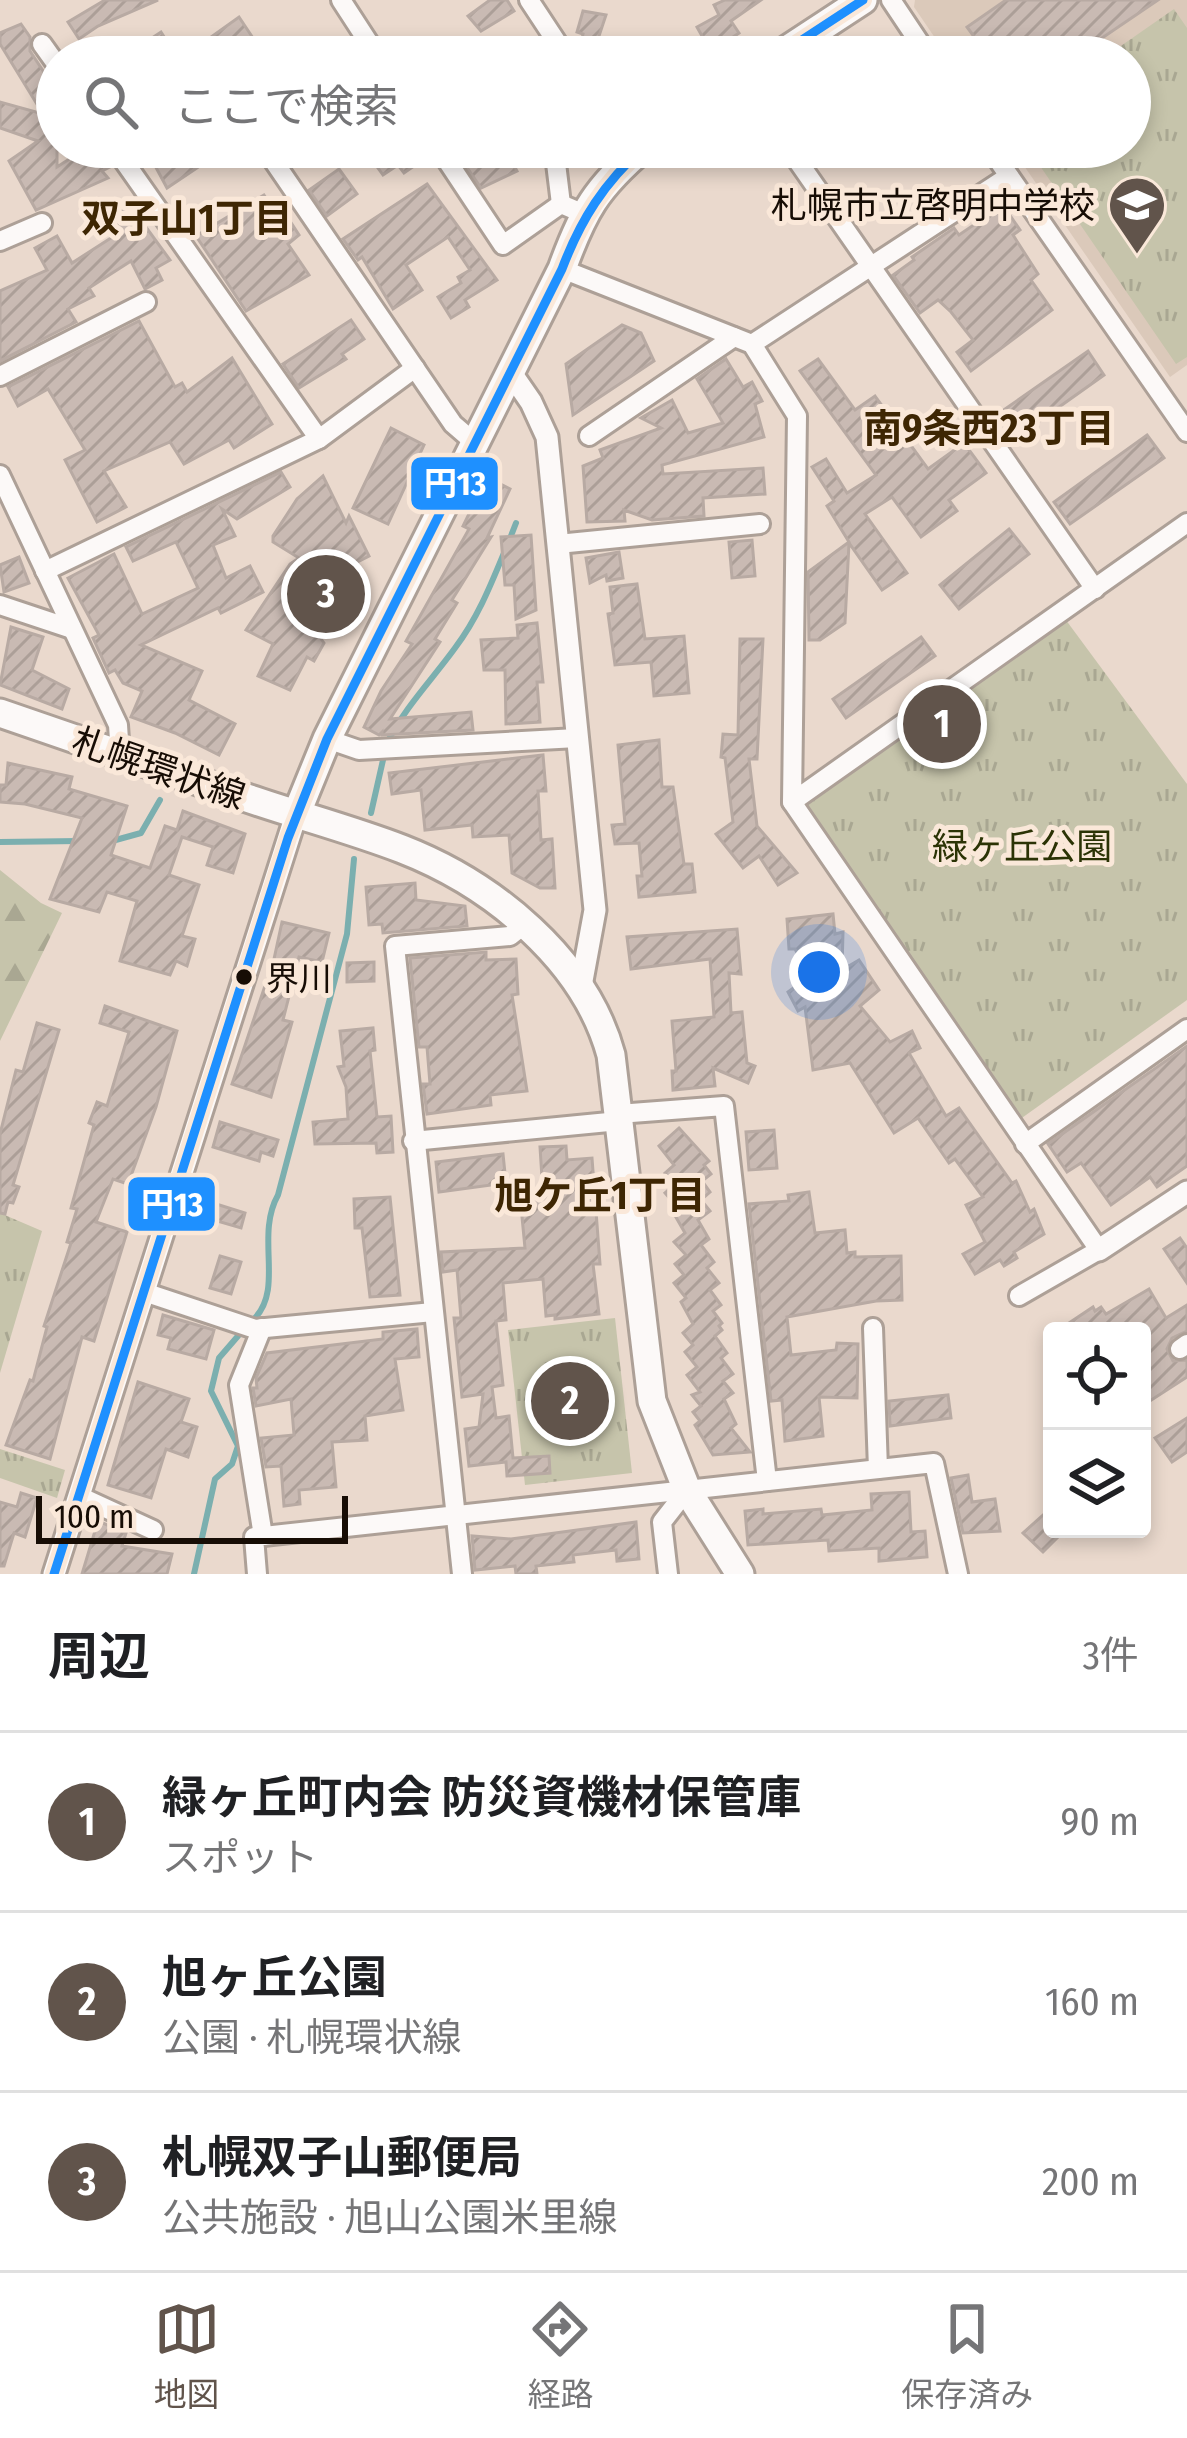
<!DOCTYPE html>
<html lang="ja">
<head>
<meta charset="utf-8">
<style>
	:root { --surface:#fff; --page:#f6f6f6; --text:#202124; --muted:#757577; --line:#e0e0e0; --accent:#61544b }
	body { margin:0; font-family:"Fira Sans Condensed","Noto Sans JP",sans-serif; background:var(--page); color:var(--text) }
	.controls { position:absolute; right:36px; bottom:36px; display:grid; overflow:hidden; border-radius:12px; box-shadow:0 6px 18px #0003 }
	.controls button { width:108px; height:108px; display:grid; place-items:center; padding:0; border:0; border-bottom:3px solid var(--line); background:var(--surface); color:var(--text); font:60px sans-serif }
	.scale { position:absolute; left:36px; bottom:30px; width:312px; box-sizing:border-box; padding-left:12px; border:6px solid #170d05; border-top:0; font-size:33px; line-height:42px; white-space:nowrap; color:#170d05; -webkit-text-stroke:9px #fae8d9; paint-order:stroke }
	.you { position:absolute; left:819px; top:972px; width:42px; height:42px; margin:-30px; border:9px solid #fff; border-radius:50%; background:#1a73e8; box-shadow:0 0 0 18px #1a73e833 }
	.badge { display:grid; place-items:center; width:78px; height:78px; border-radius:50%; background:var(--accent); color:#fff; font-size:39px; font-weight:700 }
	.pin { position:absolute; translate:-50% -50%; border:6px solid #fff; box-shadow:0 3px 12px #0006 }
	.list { margin:0; padding:0; list-style:none }
	h2 { display:flex; justify-content:space-between; align-items:center; height:156px; margin:0; padding:0 48px; font-size:51px }
	h2 small { font-size:39px; font-weight:400; color:var(--muted) }
	.list li { display:grid; grid-template-columns:78px 1fr auto; gap:36px; align-items:center; box-sizing:border-box; height:180px; padding:0 48px; border-top:3px solid var(--line) }
	.list b { display:block; font-size:45px; white-space:nowrap }
	.list p { margin:0; font-size:39px; white-space:nowrap; color:var(--muted) }
	.list em { font-size:39px; font-style:normal; color:var(--muted) }
	.icon { flex:none; width:66px; height:66px; fill:none; stroke:currentColor; stroke-width:2; stroke-linecap:round; stroke-linejoin:round }
	.map { position:relative; flex:none; width:1187px; height:1574px; overflow:hidden }
	.search { position:absolute; background:var(--surface); box-shadow:0 6px 18px #0003; left:36px; right:36px; top:36px; height:132px; display:flex; align-items:center; gap:30px; box-sizing:border-box; padding:0 42px; border-radius:66px; color:var(--muted); font-size:45px }
	.sheet { height:696px; background:var(--surface) }
	nav { display:flex; justify-content:space-around; align-items:center; box-sizing:border-box; height:168px; border-top:3px solid var(--line); background:var(--surface); font-size:33px; color:var(--muted) }
	nav a { display:grid; justify-items:center; gap:6px }
	nav .on { color:var(--accent) }
	.map>svg:first-child { display:block }
	.education { fill:#dbc9ba }
	.grass { fill:url(#grass-tufts) }
	.forest { fill:url(#forest-firs) }
	.lines { fill:none; stroke-linecap:round; stroke-linejoin:round }
	.stream { stroke:#7bafaf; stroke-width:6 }
	.building { fill:url(#building-hatch); stroke:#b8aaa3; stroke-width:3 }
	.minor-casing { stroke:#ada097; stroke-width:24 }
	.tertiary-casing { stroke:#ada097; stroke-width:27 }
	.primary-casing { stroke:#ada097; stroke-width:33 }
	.minor { stroke:#fcf9f8; stroke-width:18 }
	.tertiary { stroke:#fcf9f8; stroke-width:21 }
	.primary { stroke:#fcf9f8; stroke-width:27 }
	.bus-1-casing { stroke:#fae8d9; stroke-width:18 }
	.bus-1 { stroke:#1e90ff; stroke-width:9 }
	.bus-dot { fill:#170d05; stroke:#fae8d9; stroke-width:4.5 }
	.labels { text-anchor:middle; stroke-width:10; stroke-linejoin:round; paint-order:stroke }
	.bus-label { font-size:33px; fill:#170d05; stroke:#fae8d9; text-anchor:start }
	.poi-label { font-size:36px; fill:#170d05; stroke:#fae8d9; text-anchor:end }
	.street-label { font-size:36px; fill:#170d05; stroke:#fae8d9 }
	.park-label { font-size:36px; fill:#2b3305; stroke:#fae8d9 }
	.neighbourhood-label { font-size:39px; font-weight:bold; fill:#3e2603; stroke:#fae8d9 }
	.line-badge { stroke:#fae8d9; stroke-width:4.5 }
	.badge-label { font-size:33px; text-anchor:middle; font-weight:bold; fill:#fff }
</style>
</head>
<body>
<div class="map">
<svg width="1187" height="1574" viewBox="0 0 1187 1574">
	<defs>
		<pattern id="grass-tufts" width="24" height="20" patternUnits="userSpaceOnUse" patternTransform="scale(3)"><rect width="24" height="20" fill="#c6c4ab"/><path d="M3 7l-1-3M5 7V3M7 7l1-3M15 17l-1-3M17 17v-4M19 17l1-3" fill="none" stroke="#a9a792"/></pattern>
		<pattern id="forest-firs" width="22" height="20" patternUnits="userSpaceOnUse" patternTransform="scale(3)"><rect width="22" height="20" fill="#c6c4ab"/><path d="M5 1l3.5 6h-7zM16 11l3.5 6h-7z" fill="#a9a792"/></pattern>
		<pattern id="building-hatch" width="6" height="6" patternUnits="userSpaceOnUse" patternTransform="scale(3)"><rect width="6" height="6" fill="#c9bab3"/><path d="M-1 1l2-2M0 6l6-6M5 7l2-2" fill="none" stroke="#ac9f98"/></pattern>
	</defs>
	<rect width="100%" height="100%" fill="#ead9cd"/>
	<!-- education -->
	<polygon class="education" points="915,0 1187,0 1187,365 1170,377 1011,147 1130,147 1130,57 948,57 914,7"/>
	<!-- grass -->
	<g class="grass">
		<polygon points="1174,9 1187,28 1187,357 1176,364 1027,147 1130,147 1130,57 1105,57"/>
		<polygon points="1060,612 1187,784 1187,1000 1019,1120 801,821 805,798"/>
		<polygon points="0,1213 42,1231 0,1373"/>
		<polygon points="615,1318 632,1473 525,1485 508,1330"/>
		<polygon points="0,1449 65,1470 57,1498 0,1478"/>
	</g>
	<!-- forest -->
	<polygon class="forest" points="0,870 41,903 62,913 0,1041"/>
	<g class="lines">
		<!-- stream -->
		<g class="stream">
			<polyline points="509,541 516,523"/>
			<path d="M387,743C405,707 431,681 455,648C477,619 490,587 504,553"/>
			<polyline points="371,813 383,760"/>
			<polyline points="112,841 141,833 160,800"/>
			<polyline points="0,842 80,841"/>
			<path d="M255,1318C284,1287 255,1236 278,1195L347,934L354,859"/>
			<polyline points="194,1574 215,1479 232,1464 238,1446 211,1391 219,1358 238,1336"/>
		</g>
	</g>
	<!-- building -->
	<g class="building">
		<polygon points="105,0 158,0 98,26 79,39 68,22"/>
		<polygon points="490,0 507,0 514,11 481,31 468,16"/>
		<polygon points="725,0 761,0 731,21 739,33 711,52 697,27 719,15 714,5"/>
		<polygon points="1006,0 1158,0 1074,57 989,57 967,27"/>
		<polygon points="583,11 606,15 592,57 578,57 583,34 577,32"/>
		<polygon points="239,17 253,38 225,57 216,57 207,40"/>
		<polygon points="21,24 30,37 30,51 57,92 57,167 74,156 79,163 99,150 110,167 102,171 108,178 36,210 9,161 38,141 0,128 0,102 43,114 0,44 0,33"/>
		<polygon points="161,32 177,57 123,57"/>
		<polygon points="145,147 228,147 167,188"/>
		<polygon points="385,147 423,147 411,156 417,164 404,173 398,165 383,175 373,161 387,150"/>
		<polygon points="504,147 517,171 481,188 466,166"/>
		<polygon points="339,169 357,194 327,216 309,190"/>
		<polygon points="427,184 497,280 465,300 469,307 451,318 438,297 461,283 458,277 470,270 448,237 406,265 422,290 393,309 362,257 358,260 343,239"/>
		<polygon points="264,195 273,208 279,204 299,235 288,244 309,275 246,311 196,236"/>
		<polygon points="121,201 127,201 170,260 156,268 162,280 145,289 131,261 89,288 94,296 68,309 76,322 0,361 0,291 47,270 35,248 57,236 72,263 114,236 101,212"/>
		<polygon points="1003,205 1020,230 1013,235 1038,274 1031,280 1052,310 971,371 957,352 973,340 951,312 938,300 920,313 893,275 914,260 912,257 954,228 959,235"/>
		<polygon points="351,320 364,339 342,354 346,359 299,388 283,364"/>
		<polygon points="139,321 175,387 182,383 187,392 232,358 272,424 234,448 229,440 184,464 170,442 104,471 126,507 97,522 65,460 85,450 48,389 18,406 8,387"/>
		<polygon points="622,325 641,333 654,361 573,415 566,364"/>
		<polygon points="1088,351 1104,375 1014,439 998,414"/>
		<polygon points="726,359 743,387 752,382 762,401 755,404 764,437 662,465 663,474 763,468 765,494 703,498 704,516 652,520 624,510 625,521 587,522 583,466 603,458 600,450 661,428 641,418 672,400 688,433 723,423 697,379"/>
		<polygon points="818,359 855,410 875,396 928,469 964,443 986,473 949,500 957,511 921,537 892,497 865,514 907,573 882,590 849,543 845,623 820,640 809,640 808,572 849,542 827,506 834,501 812,467 826,459 847,493 876,475 800,371"/>
		<polygon points="391,428 424,445 388,524 353,508"/>
		<polygon points="1147,435 1164,458 1070,524 1054,502"/>
		<polygon points="281,472 290,487 237,519 222,509 235,536 213,545 226,578 250,566 263,592 221,613 218,608 141,645 202,671 189,700 235,724 219,755 175,733 131,717 142,691 123,683 115,670 109,673 93,638 99,635 68,578 114,554 142,614 198,588 176,542 133,561 126,547"/>
		<polygon points="323,476 346,523 349,516 369,556 332,575 345,595 309,622 324,643 314,661 307,657 290,690 258,676 273,644 246,630 290,564 299,558 273,542 273,536 297,499"/>
		<polygon points="487,477 510,489 487,538 491,537 452,600 457,603 435,639 440,642 390,719 471,712 473,730 382,735 382,732 379,735 364,727 381,691 412,644 406,641 469,529 463,526"/>
		<polygon points="1009,529 1029,554 959,609 940,585"/>
		<polygon points="531,535 536,610 516,619 514,585 505,585 501,537"/>
		<polygon points="752,540 755,576 732,578 729,542"/>
		<polygon points="619,552 623,578 607,581 606,575 590,583 586,558"/>
		<polygon points="19,557 29,583 4,592 0,565"/>
		<polygon points="637,584 645,639 684,636 689,693 654,696 651,662 615,665 608,614 613,613 610,587"/>
		<polygon points="537,623 543,682 537,682 540,722 506,724 505,670 484,670 481,640 518,638 517,625"/>
		<polygon points="11,627 43,637 32,670 69,689 62,709 0,685"/>
		<polygon points="921,637 935,656 846,718 833,699"/>
		<polygon points="740,639 763,639 757,759 749,759 757,826 797,873 778,885 759,856 743,868 716,834 733,822 725,758 721,757 723,734 738,735"/>
		<polygon points="659,740 662,787 673,787 684,864 692,864 695,892 639,897 637,876 642,876 639,843 615,844 612,825 625,824 618,745"/>
		<polygon points="543,755 546,791 538,791 541,840 552,839 555,888 540,888 512,873 509,835 473,837 472,825 425,830 421,790 392,794 389,773"/>
		<polygon points="8,763 72,777 69,789 127,806 111,855 150,868 165,826 177,830 183,811 245,834 233,873 207,865 213,847 182,837 169,875 199,885 182,936 195,939 187,966 176,961 170,975 120,961 137,901 107,892 99,912 50,899 82,818 25,804 0,802 0,785 6,785"/>
		<polygon points="415,883 416,900 465,906 467,926 383,933 382,924 369,925 366,887"/>
		<polygon points="833,914 835,934 843,932 842,970 859,960 879,990 860,1006 890,1042 912,1031 920,1048 909,1053 946,1116 959,1108 1012,1183 1016,1181 1030,1212 1034,1209 1044,1234 1014,1252 1017,1258 1004,1266 1000,1260 975,1274 963,1254 985,1242 966,1205 983,1197 955,1159 949,1163 918,1118 894,1133 850,1063 813,1070 805,1007 798,1011 788,992 810,976 795,949 789,949 787,919"/>
		<polygon points="282,922 329,933 322,962 299,957 283,1020 292,1022 271,1097 232,1084 274,959"/>
		<polygon points="737,929 741,974 729,973 731,1013 742,1012 747,1063 755,1066 748,1083 713,1068 715,1086 673,1090 672,1071 676,1071 672,1021 714,1017 710,959 631,969 627,937"/>
		<polygon points="486,952 486,960 516,959 518,994 512,995 527,1091 490,1095 491,1105 427,1114 423,1084 430,1084 427,1047 419,1047 410,958"/>
		<polygon points="374,962 374,981 347,982 347,963"/>
		<polygon points="105,1006 177,1031 156,1107 128,1184 113,1179 96,1222 127,1232 94,1341 82,1337 50,1459 6,1445 30,1380 33,1381 47,1327 44,1326 71,1243 67,1242 77,1209 71,1208 94,1125 89,1123 97,1102 107,1106 129,1032 100,1023"/>
		<polygon points="37,1023 59,1030 13,1185 19,1187 13,1203 8,1202 5,1214 0,1213 0,1134 16,1070 23,1072"/>
		<polygon points="373,1028 375,1050 370,1051 377,1117 391,1116 393,1152 377,1153 376,1143 315,1144 313,1122 348,1119 346,1087 338,1067 344,1066 340,1031"/>
		<polygon points="1187,1046 1187,1166 1157,1187 1150,1177 1111,1205 1081,1163 1067,1172 1048,1144"/>
		<polygon points="220,1122 278,1140 273,1156 261,1152 259,1161 213,1147"/>
		<polygon points="679,1128 709,1161 704,1165 711,1174 702,1181 710,1192 701,1200 710,1211 698,1220 709,1239 701,1245 714,1262 707,1268 719,1283 710,1290 721,1305 713,1311 722,1323 719,1326 722,1330 715,1336 727,1353 721,1358 733,1374 723,1381 733,1393 724,1399 736,1424 731,1428 750,1452 713,1455 695,1425 700,1421 693,1412 701,1406 692,1395 700,1392 687,1375 697,1367 685,1352 693,1345 683,1333 693,1324 681,1302 686,1298 674,1283 684,1275 675,1264 686,1255 674,1242 685,1233 673,1212 678,1208 665,1193 675,1184 665,1173 674,1165 659,1146"/>
		<polygon points="774,1130 777,1168 749,1170 746,1132"/>
		<polygon points="566,1146 567,1160 592,1158 600,1264 593,1264 599,1314 555,1319 555,1315 546,1316 543,1279 503,1283 506,1320 496,1321 503,1385 492,1387 496,1418 509,1416 513,1458 549,1456 550,1473 507,1476 506,1462 469,1466 465,1429 479,1427 483,1394 462,1397 454,1318 461,1318 457,1270 443,1272 441,1252 525,1248 520,1196 543,1194 540,1147"/>
		<polygon points="503,1154 506,1183 439,1192 436,1162"/>
		<polygon points="809,1192 815,1233 845,1230 847,1253 855,1252 855,1257 901,1256 902,1300 876,1301 787,1317 791,1355 836,1350 837,1343 858,1344 857,1398 819,1397 823,1436 785,1441 782,1400 771,1401 749,1204 789,1201 788,1195"/>
		<polygon points="390,1197 400,1295 370,1297 362,1228 355,1228 354,1199"/>
		<polygon points="197,1198 245,1213 241,1228 193,1214"/>
		<polygon points="1180,1238 1187,1248 1187,1283 1164,1249"/>
		<polygon points="220,1256 241,1262 231,1294 210,1288"/>
		<polygon points="1149,1289 1166,1318 1187,1305 1187,1331 1172,1338 1167,1349 1173,1361 1187,1360 1187,1377 1142,1406 1142,1331 1057,1331 1093,1307 1095,1311 1101,1307 1106,1314"/>
		<polygon points="163,1315 214,1330 206,1359 168,1349 171,1338 158,1335"/>
		<polygon points="417,1329 419,1357 395,1359 403,1410 365,1416 367,1440 332,1442 336,1487 299,1490 300,1504 284,1506 281,1466 266,1467 261,1438 294,1435 291,1399 256,1406 253,1388 257,1388 256,1378 267,1353 383,1339 383,1332"/>
		<polygon points="138,1382 189,1399 181,1422 197,1427 188,1457 166,1449 151,1498 108,1485"/>
		<polygon points="948,1395 951,1418 890,1426 889,1401"/>
		<polygon points="1187,1418 1187,1452 1172,1462 1155,1438"/>
		<polygon points="968,1475 972,1502 995,1499 1000,1531 963,1533 951,1478"/>
		<polygon points="909,1492 911,1532 925,1531 927,1557 879,1561 879,1548 829,1551 828,1540 748,1545 745,1511 763,1509 763,1514 821,1509 822,1515 872,1510 871,1494"/>
		<polygon points="21,1493 37,1498 25,1537 14,1533 4,1566 0,1566 0,1502 17,1507"/>
		<polygon points="1052,1507 1052,1529 1066,1529 1043,1552 1023,1533"/>
		<polygon points="98,1521 126,1533 122,1546 172,1554 167,1574 82,1574"/>
		<polygon points="636,1522 639,1559 617,1561 616,1550 573,1555 574,1562 536,1566 537,1574 516,1574 515,1566 475,1570 472,1536 511,1539"/>
	</g>
	<g class="lines">
		<!-- minor casing -->
		<g class="minor-casing">
			<g id="minor">
				<polyline points="341,0 378,57"/>
				<polyline points="529,0 558,44 556,57"/>
				<polyline points="891,0 929,57"/>
				<polyline points="42,44 57,65"/>
				<polyline points="198,50 203,57"/>
				<polyline points="114,147 319,439"/>
				<polyline points="264,147 453,424 475,443"/>
				<polyline points="438,147 503,245 561,204 582,213"/>
				<polyline points="554,147 561,204"/>
				<polyline points="788,147 1095,589"/>
				<polyline points="989,147 1187,432"/>
				<polyline points="0,241 42,223"/>
				<polyline points="562,269 752,344 797,416 792,802 1187,523"/>
				<polyline points="752,344 1009,176"/>
				<polyline points="0,376 146,302"/>
				<polyline points="589,436 734,337"/>
				<polyline points="0,475 118,725 120,755"/>
				<polyline points="558,544 760,524"/>
				<polyline points="45,571 319,439 415,368"/>
				<polyline points="0,605 72,629"/>
				<polyline points="327,739 359,750 577,738"/>
				<polyline points="792,802 1099,1250 1019,1296"/>
				<polyline points="618,1114 724,1106 767,1481"/>
				<polyline points="413,1141 619,1121"/>
				<polyline points="1025,1144 1187,1029"/>
				<polyline points="144,1292 255,1329 433,1312"/>
				<polyline points="262,1328 239,1385 263,1536"/>
				<polyline points="873,1328 878,1469"/>
				<polyline points="1180,1349 1187,1344"/>
				<polyline points="79,1496 153,1530"/>
				<polyline points="257,1574 254,1537 687,1490"/>
				<polyline points="462,1574 395,946 510,936 525,924"/>
				<polyline points="668,1574 662,1522 687,1490 934,1463 958,1574"/>
			</g>
		</g>
		<!-- tertiary casing -->
		<g class="tertiary-casing">
			<g id="tertiary">
				<polyline points="511,373 531,402 547,437 595,910 581,986"/>
				<polyline points="1099,1250 1187,1192"/>
				<polyline points="54,1574 296,815"/>
			</g>
		</g>
		<!-- primary casing -->
		<g class="primary-casing">
			<g id="primary">
				<polyline points="776,57 863,0"/>
				<path d="M0,713C81,741 163,769 244,797C296,815 350,829 402,849C492,884 585,959 611,1055L652,1401L687,1490L740,1574"/>
				<path d="M296,815L327,739L562,269C583,211 596,188 644,147"/>
			</g>
		</g>
		<!-- minor -->
		<use href="#minor" class="minor"/>
		<!-- tertiary -->
		<use href="#tertiary" class="tertiary"/>
		<!-- primary -->
		<use href="#primary" class="primary"/>
		<!-- bus-1 casing -->
		<g class="bus-1-casing">
			<g id="bus-1">
				<polyline points="776,57 863,0"/>
				<path d="M54,1574L288,838L327,739L562,269C581,219 604,183 644,147"/>
			</g>
		</g>
		<!-- bus-1 -->
		<use href="#bus-1" class="bus-1"/>
	</g>
	<!-- icons -->
	<defs>
		<g id="school-pin" transform="scale(3)"><path d="M0 17L-7.5 6A9.5 9.5 0 1 1 7.5 6Z" fill="#61544b" stroke="#fae8d9"/><path d="M0-5L7-2L0 1L-7-2ZM-4 1L0 2.5L4 1V4Q0 6-4 4Z" fill="#fff"/></g>
	</defs>
	<g fill-rule="evenodd">
		<use href="#school-pin" x="1137" y="205"/>
	</g>
	<!-- markers -->
	<circle class="bus-dot" cx="244" cy="977" r="10"/>
	<g class="labels">
		<!-- bus labels -->
		<g class="bus-label">
			<text x="266" y="990">界川</text>
		</g>
		<!-- poi labels -->
		<g class="poi-label">
			<text x="1095" y="218">札幌市立啓明中学校</text>
		</g>
		<!-- street labels -->
		<g class="street-label">
			<text transform="translate(159 768) rotate(19)" y="13">札幌環状線</text>
		</g>
		<!-- park labels -->
		<g class="park-label">
			<text x="1022" y="859">緑ヶ丘公園</text>
		</g>
		<!-- neighbourhood labels -->
		<g class="neighbourhood-label">
			<text x="187" y="232">双子山1丁目</text>
			<text x="989" y="442">南9条西23丁目</text>
			<text x="600" y="1209">旭ケ丘1丁目</text>
		</g>
	</g>
	<g class="line-badge">
		<rect x="409" y="455" width="91" height="57" rx="12" fill="#1e90ff"/>
		<rect x="126" y="1175" width="91" height="58" rx="12" fill="#1e90ff"/>
	</g>
	<g class="badge-label">
		<text x="455" y="495">円13</text>
		<text x="172" y="1216">円13</text>
	</g>
</svg>
<div class="controls">
<button><svg class="icon" aria-label="locate" viewBox="0 0 24 24"><circle cx="12" cy="12" r="6"/><path d="M12 2v4M12 18v4M2 12h4M18 12h4"/></svg></button>
<button><svg class="icon" aria-label="layers" viewBox="0 0 24 24"><path d="M12 4l9 5-9 5-9-5zM3 14l9 5 9-5"/></svg></button>
</div>
<div class="scale">100 m</div>
<div class="you"></div>
<div class="pin badge" style="left:942px;top:724px">1</div>
<div class="pin badge" style="left:570px;top:1401px">2</div>
<div class="pin badge" style="left:326px;top:594px">3</div>
<div class="search"><svg class="icon" aria-label="search" viewBox="0 0 24 24"><circle cx="10" cy="10" r="6"/><path d="M15 15l6 6"/></svg>ここで検索</div>
</div>
<section class="sheet">
<h2>周辺<small>3件</small></h2>
<ul class="list">
<li><span class="badge">1</span><div><b>緑ヶ丘町内会 防災資機材保管庫</b><p>スポット</p></div><em>90 m</em></li>
<li><span class="badge">2</span><div><b>旭ヶ丘公園</b><p>公園 · 札幌環状線</p></div><em>160 m</em></li>
<li><span class="badge">3</span><div><b>札幌双子山郵便局</b><p>公共施設 · 旭山公園米里線</p></div><em>200 m</em></li>
</ul>
</section>
<nav>
<a class="on"><svg class="icon" aria-label="map" viewBox="0 0 24 24"><path d="M3 6l6-2 6 2 6-2v14l-6 2-6-2-6 2zM9 4v14M15 6v14"/></svg>地図</a>
<a><svg class="icon" aria-label="directions" viewBox="0 0 24 24"><path d="M12 3l9 9-9 9-9-9zM9 14v-3h6M13 9l2 2-2 2"/></svg>経路</a>
<a><svg class="icon" aria-label="saved" viewBox="0 0 24 24"><path d="M7 4h10v16l-5-4-5 4z"/></svg>保存済み</a>
</nav>
</body>
</html>
